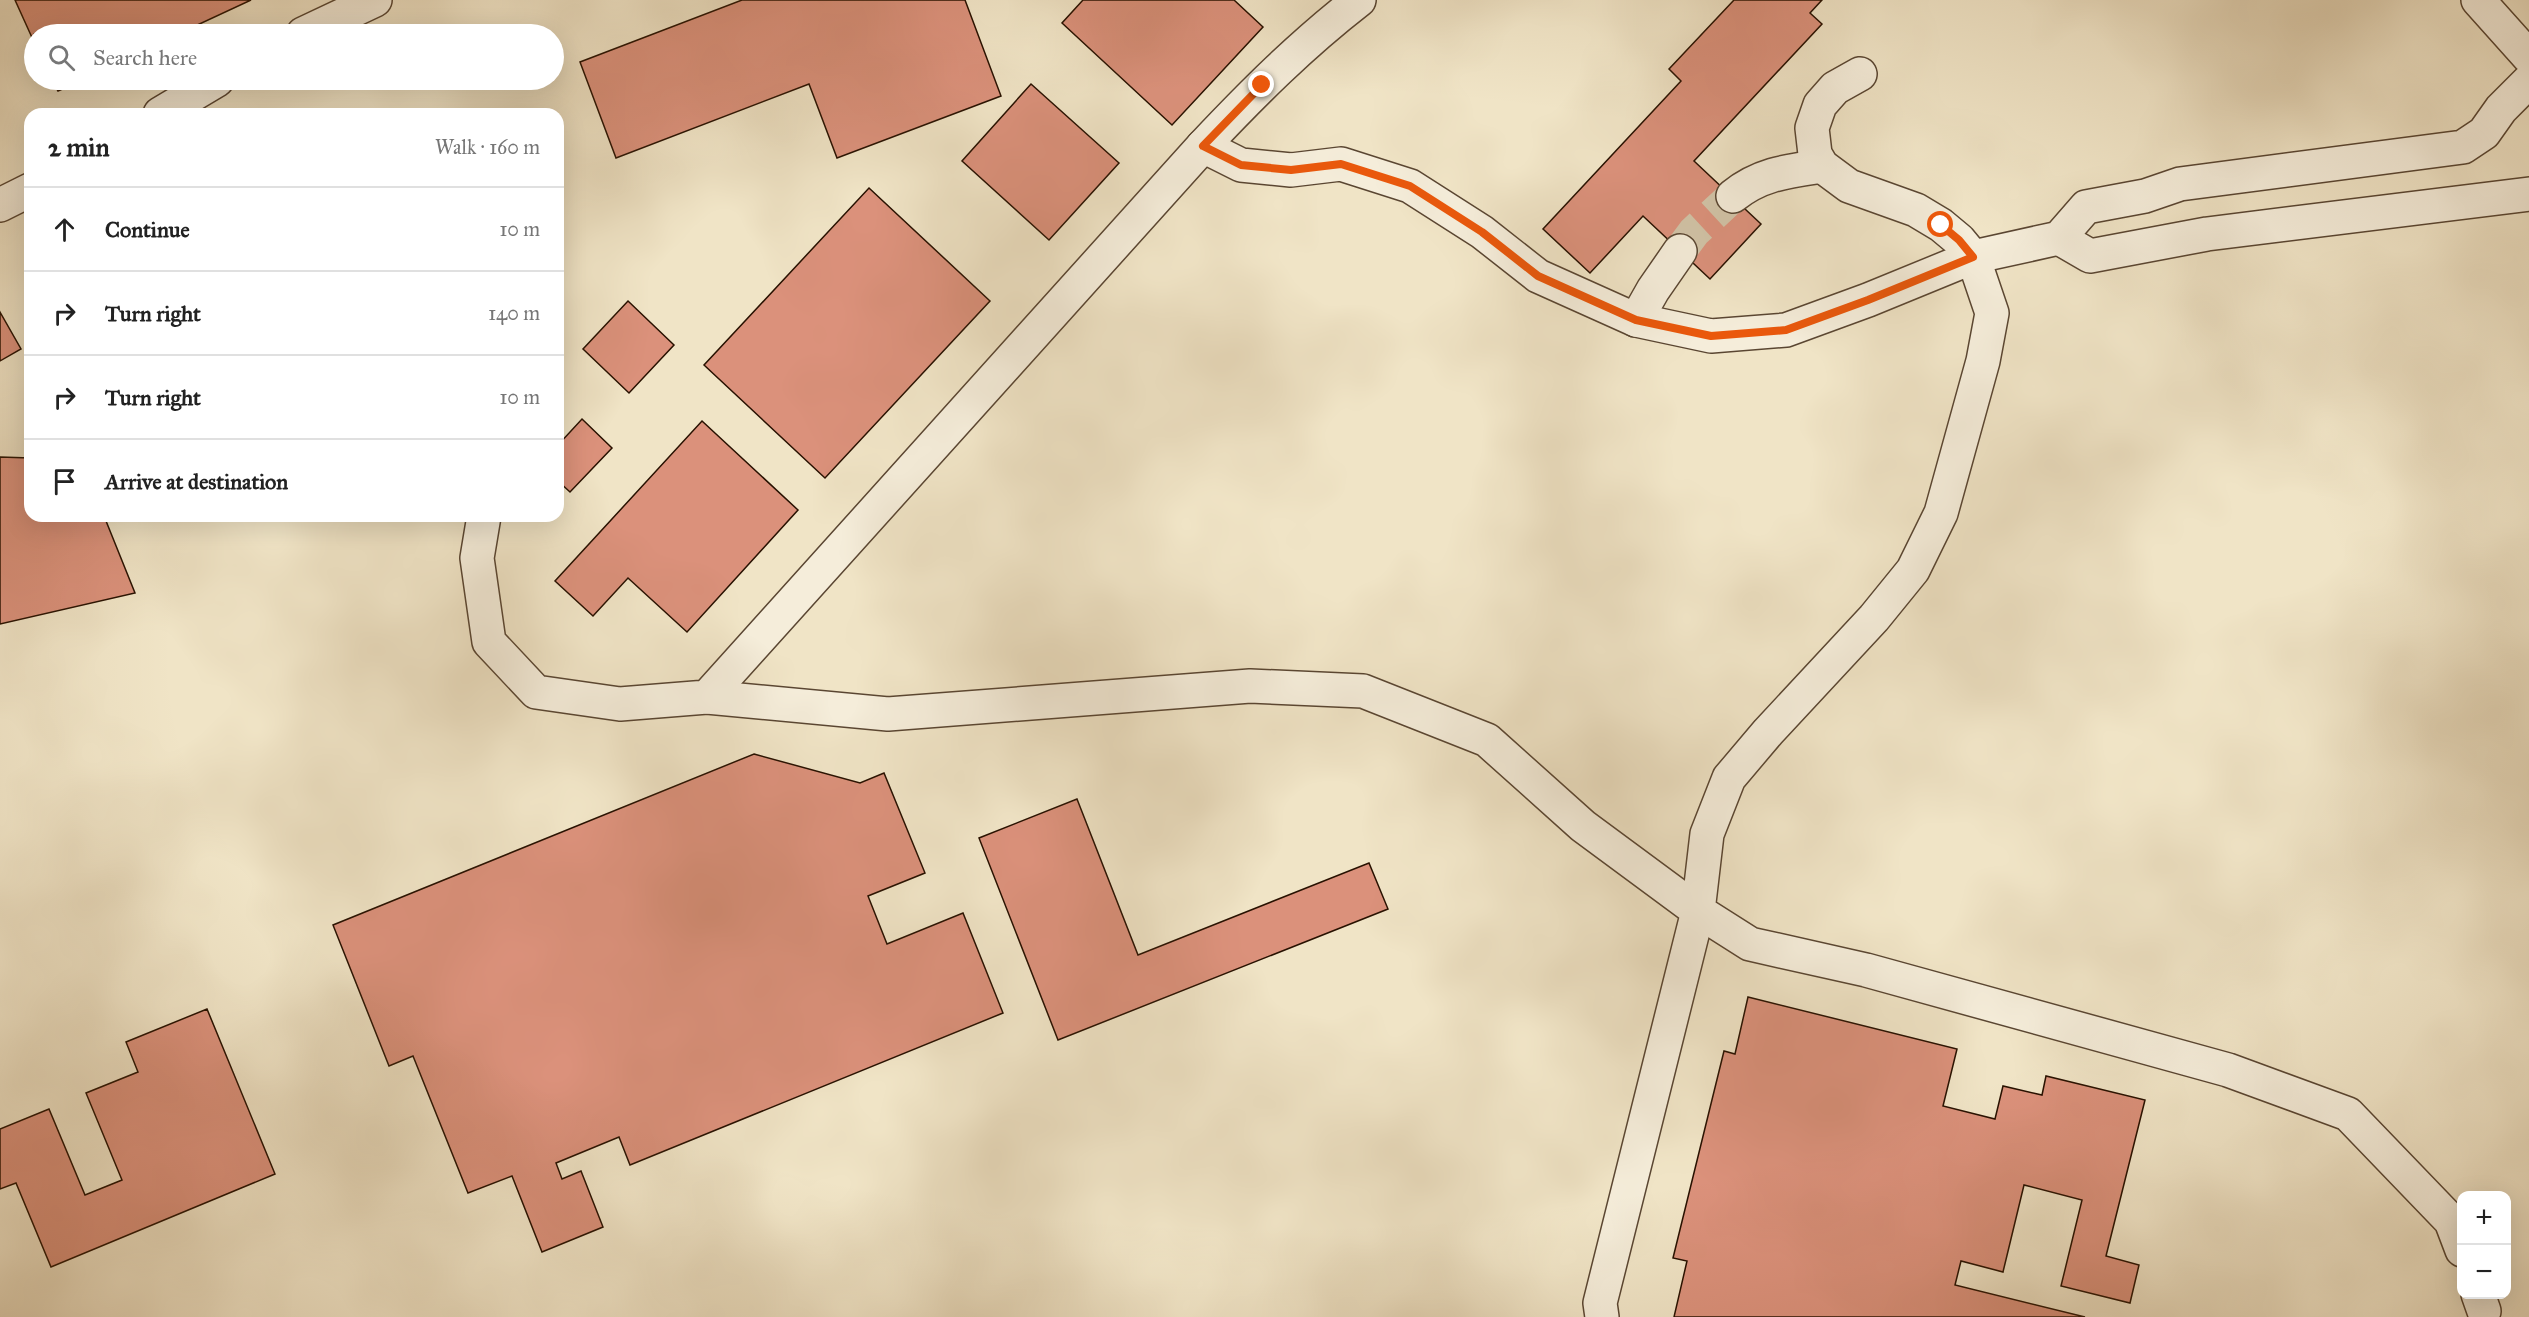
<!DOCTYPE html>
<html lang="en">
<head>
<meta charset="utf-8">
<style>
	:root { --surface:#fff; --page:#f6f6f6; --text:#222; --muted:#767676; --line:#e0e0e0 }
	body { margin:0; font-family:"IM FELL Great Primer",serif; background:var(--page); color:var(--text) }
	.controls { position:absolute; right:18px; bottom:18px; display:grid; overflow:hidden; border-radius:12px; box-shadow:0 6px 24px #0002 }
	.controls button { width:54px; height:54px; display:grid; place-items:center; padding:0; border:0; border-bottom:2px solid var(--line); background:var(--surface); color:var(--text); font:30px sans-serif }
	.stop { position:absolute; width:18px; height:18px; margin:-14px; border:4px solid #ea580c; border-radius:50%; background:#fff }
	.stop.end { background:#ea580c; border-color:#fff; box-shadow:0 2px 6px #0008 }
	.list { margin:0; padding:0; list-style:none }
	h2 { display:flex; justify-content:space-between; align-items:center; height:78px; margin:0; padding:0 24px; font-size:26px }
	h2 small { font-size:20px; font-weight:400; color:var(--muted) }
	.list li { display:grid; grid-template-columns:39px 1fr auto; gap:18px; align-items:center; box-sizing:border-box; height:84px; padding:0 24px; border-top:2px solid var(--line) }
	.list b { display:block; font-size:22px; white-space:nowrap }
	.list em { font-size:20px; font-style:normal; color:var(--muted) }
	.icon { flex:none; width:33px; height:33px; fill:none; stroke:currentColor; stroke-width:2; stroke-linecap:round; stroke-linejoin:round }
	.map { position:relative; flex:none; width:2529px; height:1317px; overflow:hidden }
	.search { position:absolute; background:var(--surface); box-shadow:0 6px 24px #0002; left:24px; top:24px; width:540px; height:66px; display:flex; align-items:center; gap:15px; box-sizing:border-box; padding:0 21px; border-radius:33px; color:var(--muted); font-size:22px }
	.panel { position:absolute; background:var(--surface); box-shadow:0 6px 24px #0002; left:24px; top:108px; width:540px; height:414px; border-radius:18px }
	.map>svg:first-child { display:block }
	.building { fill:#db917b; stroke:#281100; stroke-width:1.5 }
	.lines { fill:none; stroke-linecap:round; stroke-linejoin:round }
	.minor-tunnel { stroke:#d2c4a8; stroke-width:33; stroke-dasharray:33 16; stroke-linecap:butt }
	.minor-casing { stroke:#5a4632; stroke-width:36 }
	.minor { stroke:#f5edda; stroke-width:33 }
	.route { stroke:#ea580c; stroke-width:8 }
</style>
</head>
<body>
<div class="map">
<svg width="2529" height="1317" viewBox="0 0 2529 1317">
	<rect width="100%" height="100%" fill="#f0e4c6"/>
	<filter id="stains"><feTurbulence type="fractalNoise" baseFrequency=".00333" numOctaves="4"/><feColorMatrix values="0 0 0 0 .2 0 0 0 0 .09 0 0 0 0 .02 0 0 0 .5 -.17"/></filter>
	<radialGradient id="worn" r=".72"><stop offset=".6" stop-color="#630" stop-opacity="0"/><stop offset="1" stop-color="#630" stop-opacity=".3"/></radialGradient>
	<!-- building -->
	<g class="building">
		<polygon points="15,0 251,0 178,34 34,34 34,42"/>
		<polygon points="742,0 965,0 1001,96 837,158 809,84 616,158 580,62"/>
		<polygon points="1083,0 1234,0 1263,27 1172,125 1062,23"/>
		<polygon points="1734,0 1822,0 1810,13 1822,24 1694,161 1761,224 1710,279 1643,216 1590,273 1543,229 1681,81 1669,69"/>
		<polygon points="52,80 83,80 58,91"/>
		<polygon points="1031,84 1119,163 1049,240 962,161"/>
		<polygon points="869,188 990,301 825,478 704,365"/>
		<polygon points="628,301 674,345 629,393 583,349"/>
		<polygon points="0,312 21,349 0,361"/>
		<polygon points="582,419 612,448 570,492 558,481 558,445"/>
		<polygon points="702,421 798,510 687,632 628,578 593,616 555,581"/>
		<polygon points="0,457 30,458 30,516 104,516 135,593 0,624"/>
		<polygon points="754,754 860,783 884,773 925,873 868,896 887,944 963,913 1003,1013 630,1165 619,1137 556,1163 562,1179 581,1171 603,1227 542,1252 512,1176 468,1193 413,1056 389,1066 333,925"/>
		<polygon points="1077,799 1138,955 1369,863 1388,909 1058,1040 979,838"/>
		<polygon points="1748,997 1957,1049 1943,1106 1995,1119 2003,1086 2042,1095 2046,1076 2145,1100 2106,1256 2139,1265 2130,1303 2061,1286 2082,1200 2024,1185 2003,1272 1961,1261 1955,1285 2085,1317 1674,1317 1687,1261 1673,1258 1724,1051 1735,1054"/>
		<polygon points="207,1009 275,1174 51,1267 16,1183 0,1189 0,1129 49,1109 85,1195 122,1180 86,1093 138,1072 126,1042"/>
	</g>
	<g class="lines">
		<!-- minor-tunnel -->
		<polyline class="minor-tunnel" points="1680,251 1694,232 1733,196"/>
		<!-- minor casing -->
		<g class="minor-casing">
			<g id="minor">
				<polyline points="2478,0 2529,57"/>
				<polyline points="303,34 375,0"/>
				<polyline points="1860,74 1835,88 1820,105 1812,128 1815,154 1822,166 1849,186 1916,210 1941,225 1959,240 1973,257 1992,313 1983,361 1941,513 1913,570 1874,618 1768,732 1729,778 1707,834 1698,911 1750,944 1866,970 2228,1070 2348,1114 2451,1221 2462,1250"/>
				<polyline points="160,114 217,80"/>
				<polyline points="1203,146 1241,165 1291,170 1341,164 1410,186 1482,232 1538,276 1636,320 1711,336 1786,330 1868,300 1973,257 2059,238 2086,207 2145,196 2180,184 2463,147 2484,133 2501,109 2529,81"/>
				<path d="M1733,196C1760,174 1788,171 1822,166"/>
				<polyline points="0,205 30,190"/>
				<polyline points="2059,238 2090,256 2207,234 2529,194"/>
				<polyline points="1636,320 1653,290 1680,251"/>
				<path d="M484,516L477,558L489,642L536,692L620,704L707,697L1203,146C1253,93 1301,45 1359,0"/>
				<polyline points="707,697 888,714 1250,686 1363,691 1487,740 1583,826 1698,911 1600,1303 1602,1317"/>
				<polyline points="2478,1294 2484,1311"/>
			</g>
		</g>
		<!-- minor -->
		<use href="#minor" class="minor"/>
	</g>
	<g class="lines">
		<!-- route -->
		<polyline class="route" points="1262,85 1203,146 1241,165 1291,170 1341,164 1410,186 1482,232 1538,276 1636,320 1711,336 1786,330 1868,300 1973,257 1959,240 1941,225"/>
	</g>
	<rect width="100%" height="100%" filter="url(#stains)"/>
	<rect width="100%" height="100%" fill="url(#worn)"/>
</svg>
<div class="controls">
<button>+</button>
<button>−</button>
</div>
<div class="stop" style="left:1941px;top:225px"></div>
<div class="stop end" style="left:1262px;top:85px"></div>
<div class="search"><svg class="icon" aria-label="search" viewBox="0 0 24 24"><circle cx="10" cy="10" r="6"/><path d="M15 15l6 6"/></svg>Search here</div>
<section class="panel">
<h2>2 min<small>Walk · 160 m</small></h2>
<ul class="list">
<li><svg class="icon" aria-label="ahead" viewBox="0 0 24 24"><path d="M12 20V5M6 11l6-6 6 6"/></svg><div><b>Continue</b></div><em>10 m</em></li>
<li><svg class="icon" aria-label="right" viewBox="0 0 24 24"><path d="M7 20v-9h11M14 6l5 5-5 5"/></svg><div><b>Turn right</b></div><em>140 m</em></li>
<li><svg class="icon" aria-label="right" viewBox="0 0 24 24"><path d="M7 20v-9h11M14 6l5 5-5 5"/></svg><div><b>Turn right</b></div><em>10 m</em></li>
<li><svg class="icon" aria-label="arrive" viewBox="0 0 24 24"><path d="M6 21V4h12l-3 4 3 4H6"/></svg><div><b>Arrive at destination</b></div></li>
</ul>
</section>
</div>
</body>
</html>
